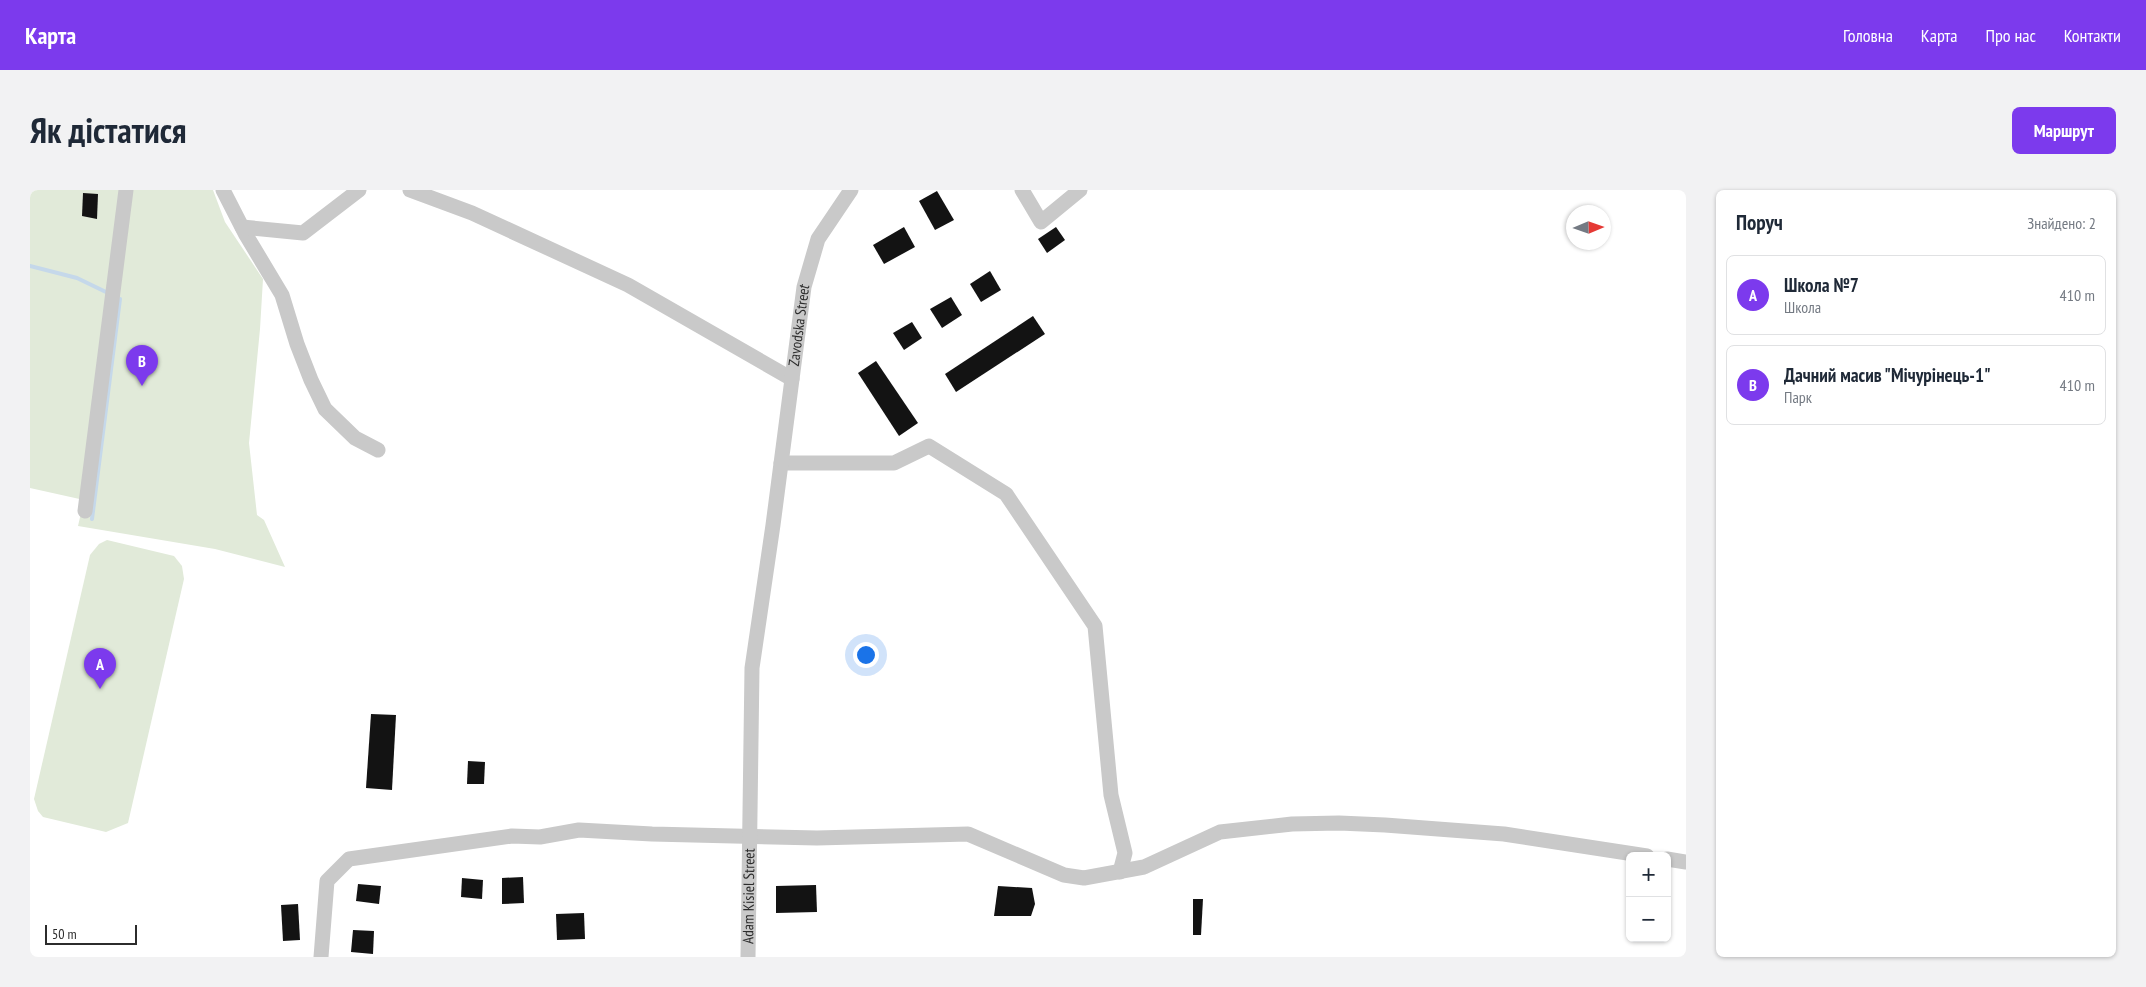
<!DOCTYPE html>
<html lang="uk">
<head>
<meta charset="utf-8">
<style>
	:root { --surface:#fff; --page:#f2f2f3; --text:#1f2937; --muted:#747a83; --line:#e0e1e3; --accent:#7c3aed }
	body { margin:0; font-family:"PT Sans Narrow",sans-serif; background:var(--page); color:var(--text) }
	.controls { position:absolute; right:15px; bottom:15px; display:grid; overflow:hidden; border-radius:8px; box-shadow:0 1px 4px #0004 }
	.controls button { width:45px; height:45px; display:grid; place-items:center; padding:0; border:0; border-bottom:1px solid var(--line); background:var(--surface); color:var(--text); font:25px sans-serif }
	.compass { position:absolute; left:1536px; top:15px; width:45px; height:45px; border-radius:50%; background:var(--surface); box-shadow:0 1px 4px #0004; rotate:88deg }
	.scale { position:absolute; left:15px; bottom:12px; width:92px; box-sizing:border-box; padding-left:5px; border:2px solid #2c2c2c; border-top:0; font-size:14px; line-height:18px; white-space:nowrap; color:#2c2c2c; -webkit-text-stroke:4px #fff; paint-order:stroke }
	.you { position:absolute; left:835px; top:464px; width:18px; height:18px; margin:-12px; border:4px solid #fff; border-radius:50%; background:#1a73e8; box-shadow:0 0 0 8px #1a73e833 }
	.badge { display:grid; place-items:center; width:32px; height:32px; border-radius:50%; background:var(--accent); color:#fff; font-size:16px; font-weight:700 }
	.pin { position:absolute; translate:-50% -41px; filter:drop-shadow(0 1px 2px #0008) }
	.pin::after { content:''; position:absolute; top:26px; width:18px; height:15px; background:inherit; clip-path:polygon(0 0,100% 0,50% 100%) }
	.list { margin:0; padding:0; list-style:none }
	h2 { display:flex; justify-content:space-between; align-items:center; height:65px; margin:0; padding:0 20px; font-size:21px }
	h2 small { font-size:16px; font-weight:400; color:var(--muted) }
	.list li { display:grid; grid-template-columns:32px 1fr auto; gap:15px; align-items:center; box-sizing:border-box; height:80px; margin:0 10px 10px; padding:0 10px; border:1px solid var(--line); border-radius:8px }
	.list b { display:block; font-size:19px; white-space:nowrap }
	.list p { margin:0; font-size:16px; white-space:nowrap; color:var(--muted) }
	.list em { font-size:16px; font-style:normal; color:var(--muted) }
	.map { position:relative; flex:none; width:1656px; height:767px; overflow:hidden; border-radius:8px }
	header { display:flex; align-items:center; gap:30px; box-sizing:border-box; height:70px; padding:0 25px; background:var(--accent); color:#fff }
	header strong { font-size:24px }
	nav { display:flex; gap:28px; margin-inline-start:auto; font-size:18px }
	.intro { display:flex; align-items:center; justify-content:space-between; box-sizing:border-box; height:120px; padding:0 30px }
	h1 { margin:0; font-size:35px }
	.button { padding:12px 22px; border-radius:8px; background:var(--accent); color:#fff; font-size:18px; font-weight:700 }
	main { display:flex; gap:30px; padding:0 30px }
	aside { flex:1; background:var(--surface); border-radius:8px; box-shadow:0 1px 4px #0004 }
	.map>svg:first-child { display:block }
	.green { fill:#e1ead9 }
	.lines { fill:none; stroke-linecap:round; stroke-linejoin:round }
	.stream { stroke:#c5d8ea; stroke-width:4 }
	.building { fill:#131313 }
	.minor { stroke:#c9c9c9; stroke-width:15 }
	.labels { text-anchor:middle; stroke-width:5; stroke-linejoin:round; paint-order:stroke }
	.street-label { font-size:15px; fill:#2c2c2c; stroke:#fff }
</style>
</head>
<body>
<header>
<strong>Карта</strong>
<nav><a>Головна</a><a>Карта</a><a>Про нас</a><a>Контакти</a></nav>
</header>
<div class="intro"><h1>Як дістатися</h1><a class="button">Маршрут</a></div>
<main>
<div class="map">
<svg width="1656" height="767" viewBox="0 0 1656 767">
	<rect width="100%" height="100%" fill="#fff"/>
	<!-- green -->
	<g class="green">
		<polygon points="0,0 183,0 195,32 233,89 230,139 219,253 227,325 234,330 255,377 185,359 48,336 54,310 0,298"/>
		<polygon points="77,350 144,366 152,376 154,389 98,633 76,642 13,627 8,621 4,609 60,365 69,354"/>
	</g>
	<g class="lines">
		<!-- stream -->
		<g class="stream">
			<polyline points="0,76 47,88 78,103"/>
			<polyline points="62,329 90,109"/>
		</g>
	</g>
	<!-- building -->
	<g class="building">
		<polygon points="907,1 924,30 905,40 889,11"/>
		<polygon points="53,3 68,4 67,29 52,26"/>
		<polygon points="874,37 885,57 854,74 843,55"/>
		<polygon points="1026,37 1035,50 1017,63 1008,49"/>
		<polygon points="960,81 971,100 951,112 940,94"/>
		<polygon points="921,107 932,125 912,138 900,119"/>
		<polygon points="1003,126 1015,144 926,202 915,184"/>
		<polygon points="882,132 892,148 874,160 863,143"/>
		<polygon points="846,171 888,233 869,246 828,183"/>
		<polygon points="341,524 366,525 362,600 336,598"/>
		<polygon points="438,571 455,572 454,594 437,594"/>
		<polygon points="493,687 494,713 472,714 472,688"/>
		<polygon points="432,688 453,690 452,709 431,707"/>
		<polygon points="328,694 351,696 349,714 326,711"/>
		<polygon points="786,695 787,722 746,723 746,696"/>
		<polygon points="968,696 1002,698 1005,714 1001,726 964,726"/>
		<polygon points="1163,709 1173,709 1171,745 1163,745"/>
		<polygon points="268,714 270,750 253,751 251,715"/>
		<polygon points="554,723 555,749 527,750 526,724"/>
		<polygon points="323,740 344,741 343,764 321,762"/>
	</g>
	<g class="lines">
		<!-- minor -->
		<g class="minor">
			<polyline points="193,0 216,45 252,105 267,154 281,190 295,219 325,248 348,260"/>
			<polyline points="380,0 442,23 598,95 762,189"/>
			<polyline points="992,0 1011,32 1050,0"/>
			<polyline points="212,37 273,43 329,0"/>
			<polyline points="751,273 864,273 899,256 976,304 1065,436 1081,605 1095,663 1090,682"/>
			<polyline points="55,321 96,0"/>
			<polyline points="1637,669 1656,672"/>
			<polyline points="291,767 297,691 319,669 482,646 510,647 549,640 622,644 787,648 938,644 1034,685 1054,688 1114,677 1190,642 1262,634 1309,633 1355,635 1474,644 1617,666"/>
			<path id="s1" d="M718,767L722,478L743,335L774,97L788,49L821,0"/>
		</g>
	</g>
	<g class="labels">
		<!-- street labels -->
		<g class="street-label">
			<text dy="5" stroke="none"><textPath href="#s1" startOffset="635">Zavodska Street</textPath></text>
			<text dy="5" stroke="none"><textPath href="#s1" startOffset="61">Adam Kisiel Street</textPath></text>
		</g>
	</g>
</svg>
<div class="controls">
<button>+</button>
<button>−</button>
</div>
<svg class="compass" viewBox="-18 -18 36 36"><path d="M0-13l5 13h-10z" fill="#e53935"/><path d="M0 13l5-13h-10z" fill="#747a83"/></svg>
<div class="scale">50 m</div>
<div class="you"></div>
<div class="pin badge" style="left:70px;top:499px">A</div>
<div class="pin badge" style="left:112px;top:196px">B</div>
</div>
<aside>
<h2>Поруч<small>Знайдено: 2</small></h2>
<ul class="list">
<li><span class="badge">A</span><div><b>Школа №7</b><p>Школа</p></div><em>410 m</em></li>
<li><span class="badge">B</span><div><b>Дачний масив &quot;Мічурінець-1&quot;</b><p>Парк</p></div><em>410 m</em></li>
</ul>
</aside>
</main>
</body>
</html>
